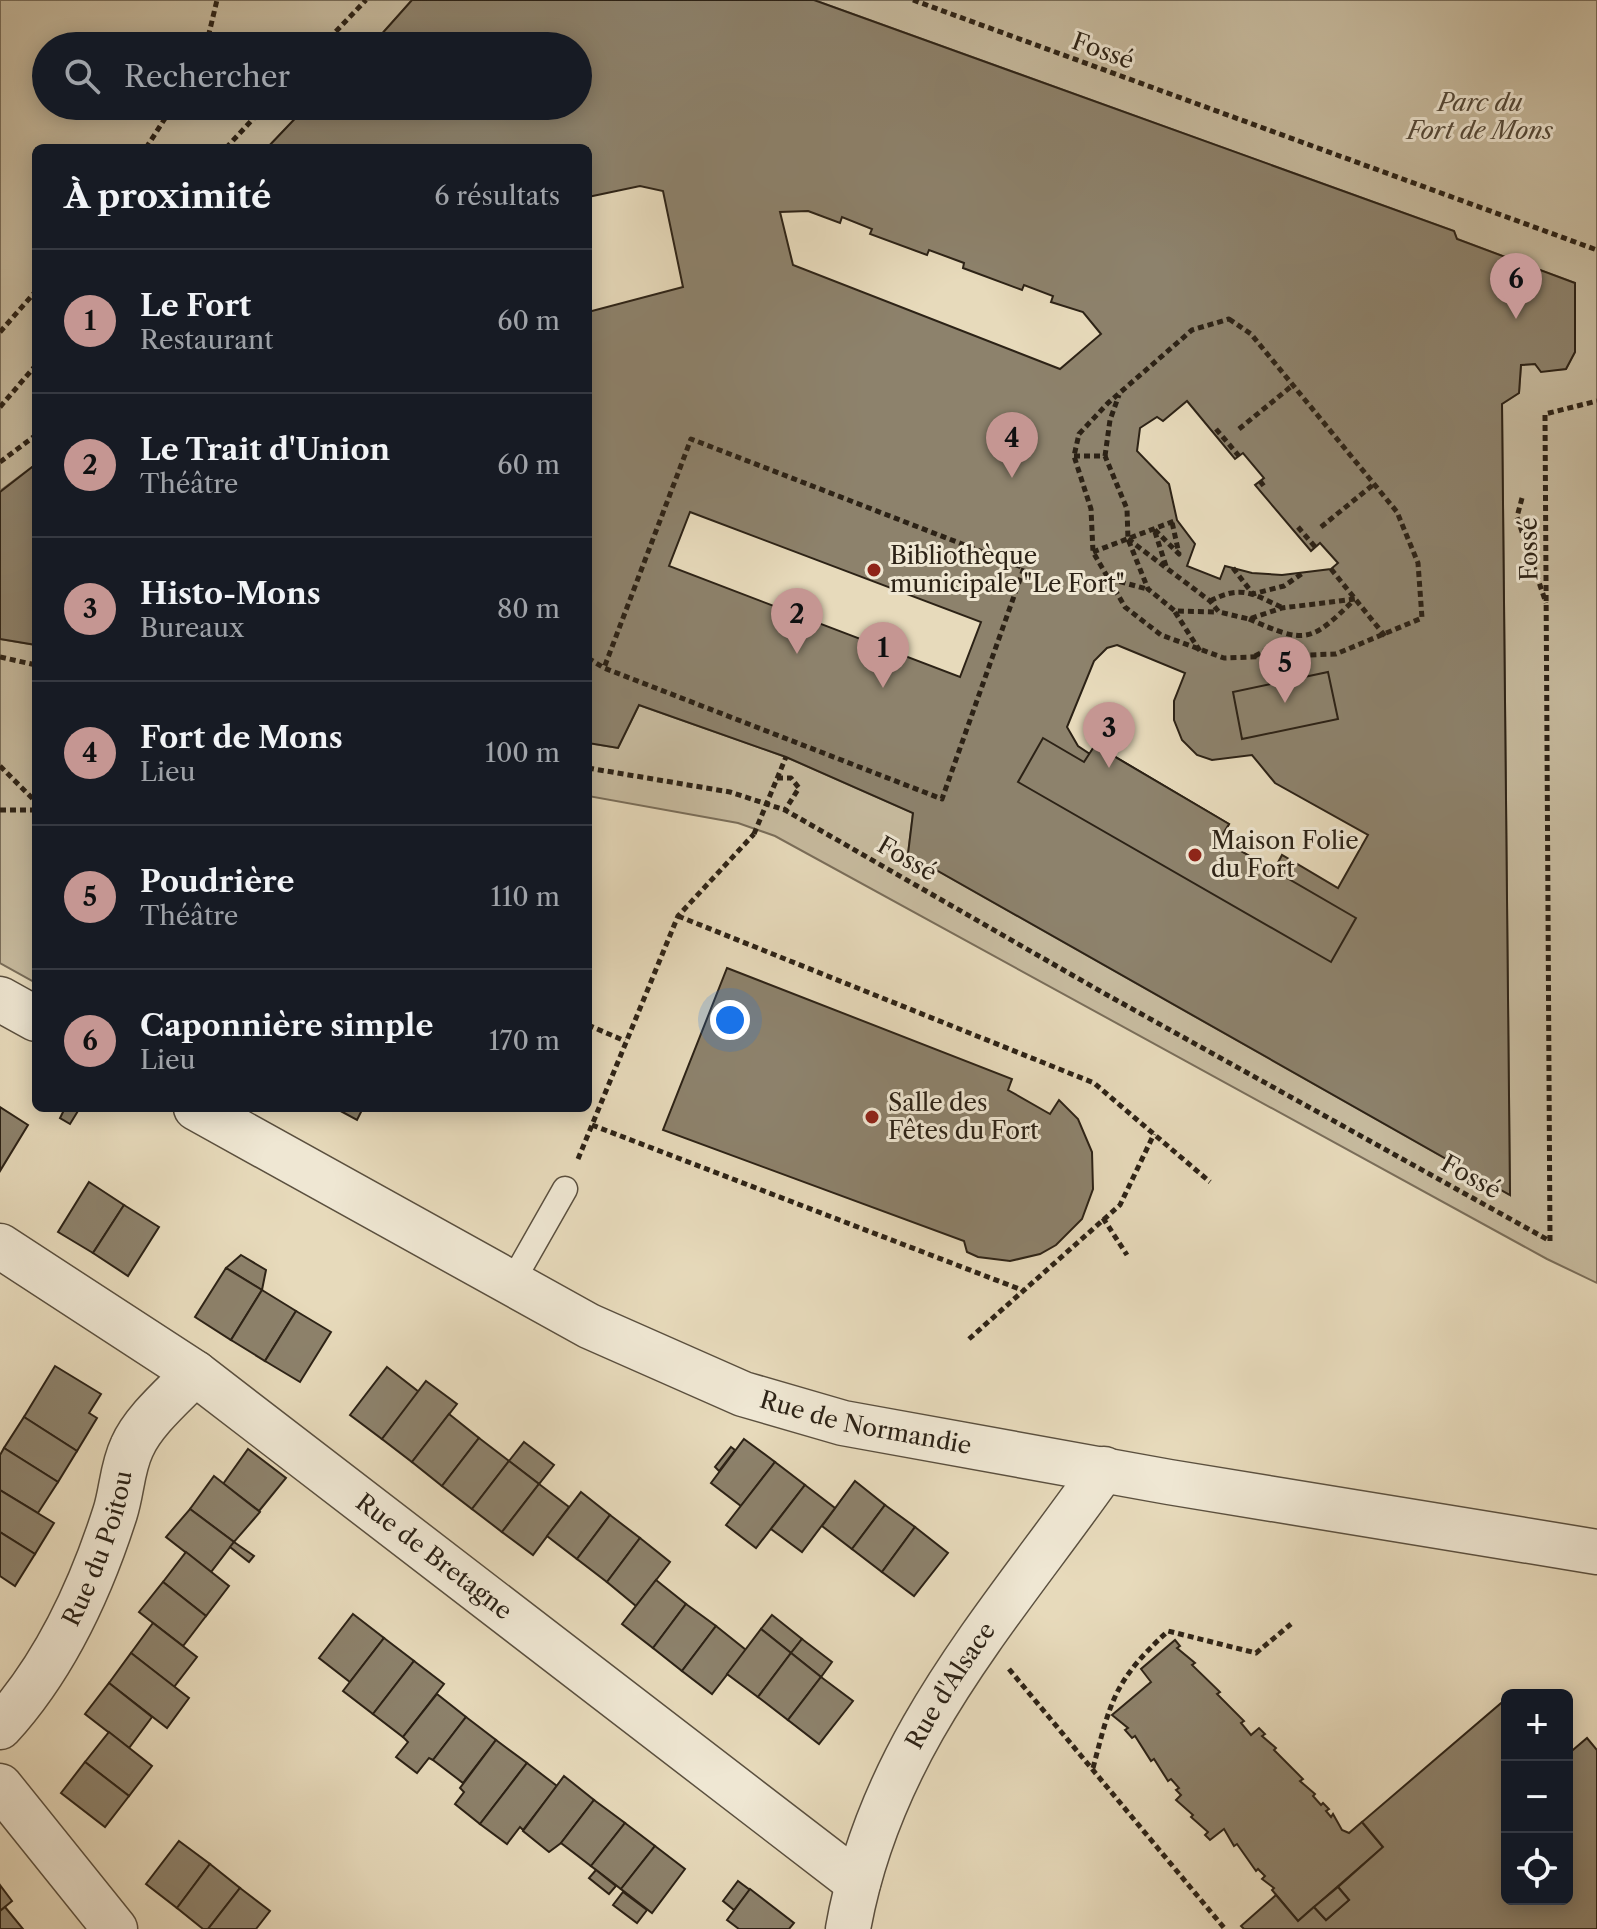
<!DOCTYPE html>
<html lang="fr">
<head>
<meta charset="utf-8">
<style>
	:root { --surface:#171b24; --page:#242831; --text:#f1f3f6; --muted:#9ea1a6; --line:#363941; --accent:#c59692 }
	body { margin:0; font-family:"Libre Caslon Text",serif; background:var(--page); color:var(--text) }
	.controls { position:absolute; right:24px; bottom:24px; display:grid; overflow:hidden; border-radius:12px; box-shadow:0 4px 20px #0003 }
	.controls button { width:72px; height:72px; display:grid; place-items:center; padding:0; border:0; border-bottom:2px solid var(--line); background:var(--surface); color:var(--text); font:40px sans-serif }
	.you { position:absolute; left:730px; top:1020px; width:28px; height:28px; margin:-20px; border:6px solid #fff; border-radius:50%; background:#1a73e8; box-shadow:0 0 0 12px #1a73e833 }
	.badge { display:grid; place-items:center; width:52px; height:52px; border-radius:50%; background:var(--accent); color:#111; font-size:26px; font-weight:700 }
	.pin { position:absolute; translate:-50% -66px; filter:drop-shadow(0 2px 4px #0008) }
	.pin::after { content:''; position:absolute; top:42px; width:28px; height:24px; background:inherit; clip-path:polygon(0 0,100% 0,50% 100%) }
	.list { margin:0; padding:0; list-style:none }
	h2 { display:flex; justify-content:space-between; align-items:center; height:104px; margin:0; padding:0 32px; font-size:34px }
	h2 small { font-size:26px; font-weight:400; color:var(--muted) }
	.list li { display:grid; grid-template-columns:52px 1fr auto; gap:24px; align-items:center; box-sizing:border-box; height:144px; padding:0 32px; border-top:2px solid var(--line) }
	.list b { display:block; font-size:30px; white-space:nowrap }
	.list p { margin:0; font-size:26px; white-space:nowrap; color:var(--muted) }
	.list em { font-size:26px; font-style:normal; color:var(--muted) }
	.icon { flex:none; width:44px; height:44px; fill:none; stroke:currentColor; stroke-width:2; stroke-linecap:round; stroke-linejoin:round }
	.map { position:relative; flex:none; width:1597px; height:1929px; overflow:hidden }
	.search { position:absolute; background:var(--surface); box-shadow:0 4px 20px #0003; left:32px; top:32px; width:560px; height:88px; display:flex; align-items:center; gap:20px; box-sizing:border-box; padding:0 28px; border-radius:44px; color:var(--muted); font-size:30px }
	.panel { position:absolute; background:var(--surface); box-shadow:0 4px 20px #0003; left:32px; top:144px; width:560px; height:968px; border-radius:12px }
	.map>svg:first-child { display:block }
	.green { fill:#c7bb9f; stroke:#7a6e5a; stroke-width:2 }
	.building { fill:#8d826c; stroke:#2c2216; stroke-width:2; fill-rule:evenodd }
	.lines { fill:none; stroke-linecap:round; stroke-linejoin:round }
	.lane-casing { stroke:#5b503f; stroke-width:27 }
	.street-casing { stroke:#5b503f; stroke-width:47 }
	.path { stroke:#2c2216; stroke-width:5; stroke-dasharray:6 4; stroke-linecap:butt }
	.lane { stroke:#efe7d3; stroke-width:24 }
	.street { stroke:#efe7d3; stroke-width:44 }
	.path-bridge { stroke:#2c2216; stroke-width:5; stroke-dasharray:6 4; stroke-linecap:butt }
	.poi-dot { fill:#8f2418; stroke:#efe7d3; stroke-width:3 }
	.labels { text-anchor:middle; stroke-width:6; stroke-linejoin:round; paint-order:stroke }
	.street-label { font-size:24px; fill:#2c2216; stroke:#efe7d3 }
	.park-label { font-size:24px; font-style:italic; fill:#534838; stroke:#efe7d3 }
	.poi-label { font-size:24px; fill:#2c2216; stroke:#efe7d3; text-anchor:start }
</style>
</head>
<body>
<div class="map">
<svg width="1597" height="1929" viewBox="0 0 1597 1929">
	<rect width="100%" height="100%" fill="#e7dabb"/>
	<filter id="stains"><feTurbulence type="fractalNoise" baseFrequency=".0025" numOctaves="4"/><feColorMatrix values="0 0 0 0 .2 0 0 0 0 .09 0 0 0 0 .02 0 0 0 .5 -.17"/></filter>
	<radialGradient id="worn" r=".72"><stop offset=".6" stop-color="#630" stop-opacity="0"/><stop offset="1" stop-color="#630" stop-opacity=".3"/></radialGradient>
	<!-- green -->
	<g class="green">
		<polygon points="0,0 412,0 371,46 46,46 46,106 307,106 267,148 36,148 36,464 0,491"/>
		<polygon points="814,0 1597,0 1597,1283 1547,1259 775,836 738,823 588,796 588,743 618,748 639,705 786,757 913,813 908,854 1510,1195 1502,404 1519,393 1521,365 1535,364 1541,371 1566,369 1575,352 1575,283 1457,239 1454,231"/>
		<polygon points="0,639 36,645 36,983 0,963"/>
	</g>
	<!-- building -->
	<g class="building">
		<path d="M412,0H814L1454,231L1457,239L1575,283V352L1566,369L1541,372L1535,364L1521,365L1519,393L1502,404L1510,1195L908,854L913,813L786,757L639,705L618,748L588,743V312L683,287L663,191L640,186L588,197V148H267L307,106H578V46H371ZM808,211L840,223L842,217L872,229L870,234L927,255L929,250L964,263L963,268L1022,290L1024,285L1053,296L1051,302L1083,312L1101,334L1060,369L793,265L780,212ZM1187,401L1235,459L1243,453L1264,478L1255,485L1311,551L1320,543L1338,563L1331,569L1282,575L1252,573L1225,566L1220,579L1187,566L1195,544L1177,520L1169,484L1137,451L1140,428L1157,417L1163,421ZM690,512L981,622L960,677L669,566ZM1117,645L1185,673L1174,701V720L1182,740L1197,755L1212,760L1252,755L1275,783L1368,835L1338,888L1282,855L1274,870L1220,839L1229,824L1095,745L1090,754L1078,746L1067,727L1094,661L1107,648Z"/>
		<polygon points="36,464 36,645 0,639 0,492"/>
		<polygon points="1328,672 1338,719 1242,739 1233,692"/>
		<polygon points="1043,738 1084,762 1095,745 1229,824 1220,839 1356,918 1331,962 1018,782"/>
		<polygon points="727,968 1012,1079 1008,1090 1050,1114 1059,1100 1078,1119 1092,1152 1093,1189 1082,1219 1056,1245 1040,1254 1010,1261 978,1257 967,1252 964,1241 663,1130"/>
		<polygon points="0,1107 28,1125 0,1171"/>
		<polygon points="65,1108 78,1111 70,1124 60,1118"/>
		<polygon points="335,1108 363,1108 357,1120"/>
		<polygon points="89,1182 124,1205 93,1253 58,1232"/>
		<polygon points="124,1205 159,1227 128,1276 93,1253"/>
		<polygon points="241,1255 266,1270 262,1290 226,1268"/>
		<polygon points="226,1268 262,1290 231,1340 195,1317"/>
		<polygon points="262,1290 296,1311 265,1361 231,1340"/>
		<polygon points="296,1311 331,1332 300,1382 265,1361"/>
		<polygon points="55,1366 101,1394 89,1413 97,1418 77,1451 24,1417"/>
		<polygon points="387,1367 419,1392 382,1439 350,1415"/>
		<polygon points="426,1381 457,1404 412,1462 382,1439"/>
		<polygon points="449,1414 479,1438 442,1486 412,1462"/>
		<polygon points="24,1417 77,1451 58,1482 4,1448"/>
		<polygon points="479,1438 509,1461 472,1509 442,1486"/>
		<polygon points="744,1439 775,1462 741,1506 711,1483"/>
		<polygon points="524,1442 554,1465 539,1484 509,1461"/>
		<polygon points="731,1447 735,1450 719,1471 715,1467"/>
		<polygon points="4,1448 58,1482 38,1513 0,1490 0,1455"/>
		<polygon points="248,1449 286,1478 259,1511 223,1484"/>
		<polygon points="509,1461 539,1484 502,1532 472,1509"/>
		<polygon points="775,1462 805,1485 756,1548 726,1525"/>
		<polygon points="214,1476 260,1512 234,1542 190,1509"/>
		<polygon points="855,1481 885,1505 852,1549 822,1526"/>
		<polygon points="539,1484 569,1507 533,1555 502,1532"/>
		<polygon points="805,1485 835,1508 802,1552 771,1529"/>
		<polygon points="0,1490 54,1523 35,1554 0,1532"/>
		<polygon points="581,1492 610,1515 577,1559 547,1536"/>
		<polygon points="885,1505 915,1527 882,1572 852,1549"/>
		<polygon points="190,1509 234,1542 211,1572 166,1537"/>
		<polygon points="610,1515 640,1538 607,1582 577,1559"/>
		<polygon points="915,1527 948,1553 914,1596 882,1572"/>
		<polygon points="0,1532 35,1554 15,1586 0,1576"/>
		<polygon points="640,1538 670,1562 636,1606 607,1582"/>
		<polygon points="234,1542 254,1556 249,1562 230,1547"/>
		<polygon points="186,1552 229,1586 206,1616 163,1582"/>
		<polygon points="656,1580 686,1604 653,1648 622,1624"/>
		<polygon points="163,1582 206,1616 183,1646 139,1612"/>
		<polygon points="686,1604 716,1626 682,1671 653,1648"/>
		<polygon points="353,1614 384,1638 350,1682 319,1658"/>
		<polygon points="772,1615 802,1639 791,1653 761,1629"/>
		<polygon points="153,1623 197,1657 174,1687 131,1653"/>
		<polygon points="716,1626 746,1650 712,1694 682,1671"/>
		<polygon points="761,1629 791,1653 758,1697 727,1674"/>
		<polygon points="384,1638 414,1661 373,1714 343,1691"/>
		<polygon points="802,1639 832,1662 821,1677 791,1653"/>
		<polygon points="1175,1640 1180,1646 1177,1648 1195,1663 1192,1665 1220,1692 1217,1694 1244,1721 1241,1723 1251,1735 1259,1728 1265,1734 1262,1736 1276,1748 1274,1750 1303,1779 1300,1781 1315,1794 1313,1796 1321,1805 1323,1803 1329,1809 1326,1811 1331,1817 1333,1814 1342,1830 1349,1833 1362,1822 1383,1847 1298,1921 1272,1890 1274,1888 1262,1879 1265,1876 1258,1869 1256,1871 1237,1844 1234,1846 1224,1829 1210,1840 1205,1835 1208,1832 1191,1817 1193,1815 1176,1800 1181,1795 1176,1790 1179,1788 1171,1779 1168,1781 1154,1759 1151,1761 1135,1736 1132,1738 1125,1730 1128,1728 1112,1715 1151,1682 1141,1669"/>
		<polygon points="131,1653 189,1698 167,1728 109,1683"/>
		<polygon points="791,1653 821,1677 788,1720 758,1697"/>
		<polygon points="414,1661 444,1684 403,1737 373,1714"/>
		<polygon points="821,1677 853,1701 819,1744 788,1720"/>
		<polygon points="109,1683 152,1717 129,1748 85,1714"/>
		<polygon points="437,1694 466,1717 433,1760 429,1758 417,1773 396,1757 408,1742 403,1737"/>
		<polygon points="1507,1698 1507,1899 1567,1899 1567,1755 1587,1738 1597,1750 1597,1929 1244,1929 1241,1926 1276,1895 1298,1921 1314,1907 1326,1920 1349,1900 1338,1887 1383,1847 1362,1822"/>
		<polygon points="466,1717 496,1740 463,1783 433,1760"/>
		<polygon points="109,1732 152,1766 129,1796 85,1762"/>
		<polygon points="496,1740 527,1763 480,1824 455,1804 464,1792 460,1788"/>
		<polygon points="85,1762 129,1796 105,1827 61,1793"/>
		<polygon points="527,1763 557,1786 523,1830 520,1827 507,1844 480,1824"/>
		<polygon points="564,1776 594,1800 561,1843 549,1852 523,1831"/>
		<polygon points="594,1800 625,1823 591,1866 561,1843"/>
		<polygon points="625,1823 655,1846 621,1889 591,1866"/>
		<polygon points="179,1841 210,1864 177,1908 146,1884"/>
		<polygon points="655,1846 685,1869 652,1913 621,1889"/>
		<polygon points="210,1864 240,1888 208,1929 203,1929 177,1908"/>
		<polygon points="596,1870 616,1886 609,1894 589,1878"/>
		<polygon points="738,1881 750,1890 734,1910 723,1901"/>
		<polygon points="0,1885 12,1901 0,1911"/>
		<polygon points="1338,1887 1349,1900 1326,1920 1314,1907"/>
		<polygon points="240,1888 270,1911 256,1929 208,1929"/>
		<polygon points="750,1889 794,1923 789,1929 739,1929 727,1920"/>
		<polygon points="623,1892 647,1910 637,1923 613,1905"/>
		<polygon points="5,1907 23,1929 0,1929 0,1911"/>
	</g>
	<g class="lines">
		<!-- lane casing -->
		<g class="lane-casing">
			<polyline id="lane" points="511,1284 565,1189"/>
		</g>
		<!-- street casing -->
		<g class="street-casing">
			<g id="street">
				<polyline points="0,999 36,1019"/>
				<path id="s1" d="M196,1108L589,1326L743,1394L843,1423L1169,1482L1597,1552"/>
				<path id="s2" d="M0,1246L195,1373L858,1883"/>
				<path id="s3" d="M0,1727C54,1668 91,1588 115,1513C122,1491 122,1468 132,1447C144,1420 174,1395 195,1373"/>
				<polyline points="0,1786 115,1929"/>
				<path id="s4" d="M848,1929C881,1743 999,1618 1104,1469"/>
			</g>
		</g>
		<!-- path -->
		<g class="path">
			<polyline points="913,0 1597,250"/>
			<polyline points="206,46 217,0"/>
			<polyline points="322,46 366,0"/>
			<polyline points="146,148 173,106"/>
			<polyline points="226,148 265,106"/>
			<polygon points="1229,319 1251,334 1397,512 1418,563 1422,618 1336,654 1224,658 1161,635 1125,607 1093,552 1091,509 1074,456 1079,434 1108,403 1192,330"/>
			<polyline points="0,332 36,291"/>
			<polyline points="0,407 36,365"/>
			<polyline points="1216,429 1239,456"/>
			<polyline points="1239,429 1293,385"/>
			<polyline points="1074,456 1105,456 1127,509 1128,539 1148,589 1175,611 1218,612"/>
			<polyline points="1105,456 1110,420 1119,395"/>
			<polyline points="0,462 36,435"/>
			<polyline points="1260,481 1266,489"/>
			<polyline points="1522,498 1517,517 1546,603"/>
			<polyline points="1298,527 1316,548"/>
			<polyline points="1321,527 1374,484"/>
			<polyline points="1128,539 1210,601 1219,612 1249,619 1282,608 1355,599"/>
			<polyline points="1093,552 1177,520"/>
			<polyline points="1166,566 1154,529 1179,554 1172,522"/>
			<polyline points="1233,568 1253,594 1284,586 1303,573"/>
			<polyline points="1331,569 1385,636"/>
			<polyline points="1110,579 1147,589"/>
			<path d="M1210,601C1241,585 1251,593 1281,607"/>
			<polyline points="1175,612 1200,651"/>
			<path d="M1249,619C1306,644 1310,643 1354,600"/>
			<polyline points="1255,656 1290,637"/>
			<polyline points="0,657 36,665"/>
			<polyline points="588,658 604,668 942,799 1024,568 691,439 604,668"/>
			<polyline points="0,766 36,802"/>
			<polyline points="588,768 730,792 785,810 1100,991 1550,1241 1545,414 1597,401"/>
			<polyline points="777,778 791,778 799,788 785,810"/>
			<polyline points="0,810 36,810"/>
			<polyline points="678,916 1094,1083 1210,1182"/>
			<polyline points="588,1025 625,1041"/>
			<polyline points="592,1125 1022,1290"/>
			<polyline points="578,1159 678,916 754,834"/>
			<polyline points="1103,1218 1127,1255"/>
			<polyline points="969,1339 1120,1205 1154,1134"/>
			<polyline points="1009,1669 1225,1929"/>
			<path d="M1093,1768C1111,1700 1114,1681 1168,1631L1256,1653L1291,1624"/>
		</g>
		<!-- lane -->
		<use href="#lane" class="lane"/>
		<!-- street -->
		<use href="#street" class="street"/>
		<!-- path-bridge -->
		<polyline class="path-bridge" points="754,834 786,757"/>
	</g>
	<!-- markers -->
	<g class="poi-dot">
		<circle cx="874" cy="570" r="8"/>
		<circle cx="1195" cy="855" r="8"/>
		<circle cx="872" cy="1117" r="8"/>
	</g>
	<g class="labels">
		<!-- street labels -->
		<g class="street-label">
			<text transform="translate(1103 51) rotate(20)" y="8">Fossé</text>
			<text transform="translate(1529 549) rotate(-91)" y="8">Fossé</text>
			<text transform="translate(907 859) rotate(30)" y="8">Fossé</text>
			<text transform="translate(1471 1177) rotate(29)" y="8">Fossé</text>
			<text dy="8" stroke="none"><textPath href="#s1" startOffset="744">Rue de Normandie</textPath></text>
			<text dy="8" stroke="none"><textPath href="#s3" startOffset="206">Rue du Poitou</textPath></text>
			<text dy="8" stroke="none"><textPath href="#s2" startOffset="534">Rue de Bretagne</textPath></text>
			<text dy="8" stroke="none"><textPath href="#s4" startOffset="266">Rue d'Alsace</textPath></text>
		</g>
		<!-- park labels -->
		<g class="park-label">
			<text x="1480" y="111">Parc du<tspan x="1480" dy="28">Fort de Mons</tspan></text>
		</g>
		<!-- poi labels -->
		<g class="poi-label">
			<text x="890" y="564">Bibliothèque<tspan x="890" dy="28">municipale "Le Fort"</tspan></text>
			<text x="1211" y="849">Maison Folie<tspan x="1211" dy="28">du Fort</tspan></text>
			<text x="888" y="1111">Salle des<tspan x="888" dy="28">Fêtes du Fort</tspan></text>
		</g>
	</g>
	<rect width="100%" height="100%" filter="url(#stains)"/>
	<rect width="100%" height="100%" fill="url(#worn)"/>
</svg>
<div class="controls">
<button>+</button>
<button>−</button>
<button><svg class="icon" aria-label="locate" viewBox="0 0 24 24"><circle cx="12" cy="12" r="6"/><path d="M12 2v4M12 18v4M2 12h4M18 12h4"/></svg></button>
</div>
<div class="you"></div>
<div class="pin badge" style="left:883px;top:688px">1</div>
<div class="pin badge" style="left:797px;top:654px">2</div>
<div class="pin badge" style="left:1109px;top:768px">3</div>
<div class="pin badge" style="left:1012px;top:478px">4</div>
<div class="pin badge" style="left:1285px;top:703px">5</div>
<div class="pin badge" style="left:1516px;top:319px">6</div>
<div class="search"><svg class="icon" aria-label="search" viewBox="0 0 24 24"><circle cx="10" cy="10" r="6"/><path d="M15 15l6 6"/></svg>Rechercher</div>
<section class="panel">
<h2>À proximité<small>6 résultats</small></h2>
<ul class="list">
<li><span class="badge">1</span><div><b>Le Fort</b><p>Restaurant</p></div><em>60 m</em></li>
<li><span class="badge">2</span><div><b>Le Trait d'Union</b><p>Théâtre</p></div><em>60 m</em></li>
<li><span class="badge">3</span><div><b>Histo-Mons</b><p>Bureaux</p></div><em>80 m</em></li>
<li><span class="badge">4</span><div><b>Fort de Mons</b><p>Lieu</p></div><em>100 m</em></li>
<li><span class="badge">5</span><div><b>Poudrière</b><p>Théâtre</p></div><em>110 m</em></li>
<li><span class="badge">6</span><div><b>Caponnière simple</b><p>Lieu</p></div><em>170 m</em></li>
</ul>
</section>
</div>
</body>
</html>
